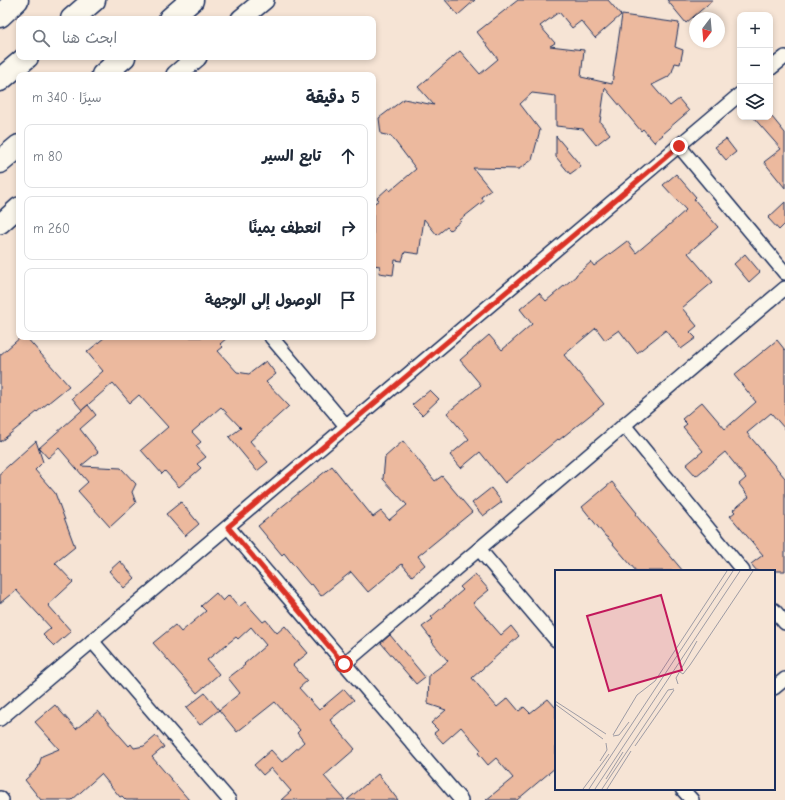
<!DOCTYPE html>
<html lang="ar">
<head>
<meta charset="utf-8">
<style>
	:root { --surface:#fff; --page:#f2f2f3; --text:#1f2937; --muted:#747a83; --line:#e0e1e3 }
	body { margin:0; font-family:"Comic Neue","Playpen Sans Arabic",sans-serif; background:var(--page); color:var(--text); direction:rtl }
	.controls { position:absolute; right:12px; top:12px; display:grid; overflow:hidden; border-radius:8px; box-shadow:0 2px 6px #0003 }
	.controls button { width:36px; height:36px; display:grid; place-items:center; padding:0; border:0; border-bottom:1px solid var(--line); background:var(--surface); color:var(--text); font:20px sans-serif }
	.compass { position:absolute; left:689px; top:12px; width:36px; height:36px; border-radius:50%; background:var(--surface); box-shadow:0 2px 6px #0003; rotate:196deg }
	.stop { position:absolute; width:12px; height:12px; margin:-9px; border:3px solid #d93025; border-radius:50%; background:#fff }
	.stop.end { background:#d93025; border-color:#fff; box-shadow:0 1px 4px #0008 }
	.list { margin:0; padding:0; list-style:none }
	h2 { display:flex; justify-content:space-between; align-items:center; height:52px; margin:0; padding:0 16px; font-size:17px }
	h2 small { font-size:13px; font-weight:400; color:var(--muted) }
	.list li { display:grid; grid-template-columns:26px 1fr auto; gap:12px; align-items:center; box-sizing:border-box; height:64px; margin:0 8px 8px; padding:0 8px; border:1px solid var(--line); border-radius:8px }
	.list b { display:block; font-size:15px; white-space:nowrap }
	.list em { font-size:13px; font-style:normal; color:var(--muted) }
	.icon { flex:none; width:22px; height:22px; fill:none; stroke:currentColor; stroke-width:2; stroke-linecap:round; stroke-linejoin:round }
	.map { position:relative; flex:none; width:785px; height:800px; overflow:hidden; direction:ltr }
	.search { position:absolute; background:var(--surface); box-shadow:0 2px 6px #0003; left:16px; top:16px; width:360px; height:44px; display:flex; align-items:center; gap:10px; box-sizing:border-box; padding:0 14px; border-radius:8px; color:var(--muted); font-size:15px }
	.panel { position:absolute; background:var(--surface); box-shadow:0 2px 6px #0003; left:16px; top:72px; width:360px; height:268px; border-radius:8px; direction:rtl }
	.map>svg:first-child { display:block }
	.building { fill:#ecb99e; stroke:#1b2f5e }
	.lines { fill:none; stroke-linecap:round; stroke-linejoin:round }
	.minor-casing { stroke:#1b2f5e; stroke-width:16 }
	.secondary-casing { stroke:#1b2f5e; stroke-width:22 }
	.motorway-casing { stroke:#1b2f5e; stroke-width:25 }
	.minor { stroke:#fbf7ec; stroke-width:13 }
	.secondary { stroke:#fbf7ec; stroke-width:19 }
	.motorway { stroke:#fbf7ec; stroke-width:22 }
	.route { stroke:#d93025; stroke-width:5 }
	.inset-road { fill:none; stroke:#9e9ca5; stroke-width:1 }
	.view { fill:#c2185b; fill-opacity:0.15; stroke:#c2185b; stroke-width:2 }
	.inset-edge { fill:none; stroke:#1b2f5e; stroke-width:2 }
</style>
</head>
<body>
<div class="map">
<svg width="785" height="800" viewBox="0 0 785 800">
	<rect width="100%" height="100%" fill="#f6e4d5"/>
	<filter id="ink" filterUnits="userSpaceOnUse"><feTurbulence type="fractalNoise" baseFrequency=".025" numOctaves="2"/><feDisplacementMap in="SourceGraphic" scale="8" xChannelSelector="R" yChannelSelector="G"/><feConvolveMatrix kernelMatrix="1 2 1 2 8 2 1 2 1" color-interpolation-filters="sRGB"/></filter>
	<g filter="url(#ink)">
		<!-- building -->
		<g class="building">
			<polygon points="445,0 475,0 458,15"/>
			<polygon points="518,0 608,0 621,15 595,38 581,21 572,28 559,12 540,26 555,43 550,46 584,50 581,77 612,84 622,15 679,23 675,47 683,50 680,64 675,63 672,72 668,77 652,85 670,106 679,99 689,111 662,134 663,135 654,142 643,129 641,131 605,88 600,122 610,134 596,145 583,129 556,126 556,96 532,93 520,104 540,130 532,160 519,169 473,168 491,190 481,197 484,201 460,220 461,221 450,230 447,227 437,235 424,219 419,254 405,252 402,261 395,260 393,275 379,273 380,266 373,265 373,204 379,200 377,198 388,188 390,191 416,169 391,136 381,134 379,118 404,99 434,105 418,87 460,51 480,74 498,59 477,32"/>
			<polygon points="667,0 713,0 686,23"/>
			<polygon points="753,117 772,117 785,133 785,188 764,162 781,149"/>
			<polygon points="556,136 581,166 570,174 556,157"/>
			<polygon points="726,139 736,152 726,160 715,147"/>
			<polygon points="676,174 696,197 694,199 718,227 688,253 713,282 682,308 697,326 690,332 696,338 681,349 666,330 637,353 619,330 605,340 596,328 564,355 604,404 559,440 558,439 505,483 480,452 461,468 450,455 469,439 447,413 481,385 460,360 489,335 502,350 532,324 520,309 539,293 546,301 576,276 576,275 591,262 594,266 627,241 636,253 668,226 686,210 663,185"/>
			<polygon points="785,202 785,224 779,230 768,218"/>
			<polygon points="745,254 760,272 749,282 734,264"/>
			<polygon points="21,337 26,337 69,386 0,442 0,355"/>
			<polygon points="105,337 228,337 220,344 223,347 218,351 237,372 249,374 266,361 276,374 266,382 289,406 250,441 268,462 257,471 229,437 241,428 221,407 192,432 201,442 196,446 206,457 197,464 201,468 179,487 165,471 162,474 141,450 168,427 139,395 130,403 113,383 82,410 72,398 103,371 87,352"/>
			<polygon points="777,340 785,350 785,429 771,413 747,433 785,478 785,571 757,571 751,564 763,555 730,516 735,512 733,510 749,497 739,484 746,478 725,452 696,476 686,465 703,451 683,427 687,424 682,419 702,402 725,429 756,402 734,375"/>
			<polygon points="430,390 439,399 422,415 412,405"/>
			<polygon points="88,405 96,415 80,429 98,452 81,466 121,468 136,484 132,492 136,503 110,527 78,491 88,482 59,448 48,458 39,448"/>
			<polygon points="36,441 43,462 35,470 55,493 75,547 55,563 73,582 48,605 71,631 54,646 43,635 51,628 16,590 0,603 0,473"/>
			<polygon points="403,441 435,481 442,476 472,512 418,556 425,565 412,576 402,564 368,592 351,572 321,596 312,584 310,585 303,577 284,553 282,555 258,526 332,466 373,517 381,511 389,520 407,505 383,479 385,457"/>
			<polygon points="612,482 637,513 635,514 683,571 636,571 607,537 606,537 582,507"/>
			<polygon points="491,488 502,502 483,516 472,503"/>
			<polygon points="181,502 199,524 185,536 166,514"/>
			<polygon points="120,561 135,578 124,588 109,571"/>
			<polygon points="475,574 489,590 473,603 501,635 511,626 519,636 472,678 497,707 508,698 519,711 524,707 530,713 548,699 556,708 556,767 517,800 486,800 513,778 496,758 488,765 478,753 481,750 461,727 443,743 434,733 438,730 431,723 446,710 428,704 429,675 448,661 432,642 433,641 422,627 433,619 431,617 463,590 460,587"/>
			<polygon points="216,593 223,601 229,595 239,607 245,602 263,622 266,620 277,633 285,626 308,653 293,665 307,681 299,688 319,710 344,689 354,700 330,720 355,749 324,776 345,800 281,800 291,791 271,768 263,775 254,765 271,750 282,762 304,742 297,733 300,730 275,702 237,732 219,710 240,693 228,678 245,665 244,664 266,645 251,627 238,639 236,637 207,660 219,674 197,693 153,643 175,625 181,632 206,611 201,606"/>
			<polygon points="390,635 425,677 416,684 381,643"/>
			<polygon points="205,693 219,710 200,725 186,708"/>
			<polygon points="55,705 76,729 98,711 129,746 131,744 134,748 144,746 156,736 164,747 152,757 189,800 126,800 122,796 120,797 101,774 72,800 41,800 25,780 38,768 40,761 42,756 59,749 35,722"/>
			<polygon points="378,774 398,800 347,800 372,779"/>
		</g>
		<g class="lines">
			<!-- minor casing -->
			<g class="minor-casing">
				<g id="minor">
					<polyline points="770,69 785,57"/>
					<polyline points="679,146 785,273"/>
					<polyline points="271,337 347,427"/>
					<polyline points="624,425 743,571"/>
					<polyline points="228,527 461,800"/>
					<polyline points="479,549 556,640"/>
					<polyline points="774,610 785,623"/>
					<polyline points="92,641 229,800"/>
					<polyline points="344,664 785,288"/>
					<polyline points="774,688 785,679"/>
					<polyline points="0,719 740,94"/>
					<polyline points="682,789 692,800"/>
					<polyline points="0,798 2,800"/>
				</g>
			</g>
			<!-- secondary casing -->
			<g class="secondary-casing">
				<g id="secondary">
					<polyline points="241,19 264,0"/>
					<polyline points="176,75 197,57"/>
					<polyline points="0,224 19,207"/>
				</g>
			</g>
			<!-- motorway casing -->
			<g class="motorway-casing">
				<g id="motorway">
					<polyline points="0,16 17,0"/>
					<polyline points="72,19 94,0"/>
					<polyline points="170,19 192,0"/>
					<polyline points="103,75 124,57"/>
					<polyline points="0,80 27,57"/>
					<polyline points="0,162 19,146"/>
				</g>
			</g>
			<!-- minor -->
			<use href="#minor" class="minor"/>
			<!-- secondary -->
			<use href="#secondary" class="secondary"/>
			<!-- motorway -->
			<use href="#motorway" class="motorway"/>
		</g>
	</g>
	<g class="lines" filter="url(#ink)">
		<!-- route -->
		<polyline class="route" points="344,664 228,527 679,146"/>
	</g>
	<!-- overview -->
	<g transform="translate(555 570)">
		<rect width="220" height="220" fill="#f6e4d5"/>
		<path class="inset-road" d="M135,95L198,1M125,102L128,104L135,95M123,114L121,108L142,71M0,131L51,164M0,134L48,169M58,165L82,125L100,111L172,1M58,166L64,165L74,152M80,176L119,120M45,191L52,180L51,173M51,209L68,182M28,219L54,184M34,219L178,1M40,219L185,1M47,219L113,120L119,119M52,219L76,181"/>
		<path class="view" d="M106,25L127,100L54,121L32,46Z"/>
		<rect width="220" height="220" class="inset-edge"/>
	</g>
</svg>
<div class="controls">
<button>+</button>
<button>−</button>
<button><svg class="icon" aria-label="layers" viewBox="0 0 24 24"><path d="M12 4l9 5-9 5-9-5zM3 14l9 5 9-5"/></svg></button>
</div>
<svg class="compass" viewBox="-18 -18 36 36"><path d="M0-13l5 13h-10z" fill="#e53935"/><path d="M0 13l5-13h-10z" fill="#747a83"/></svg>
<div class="stop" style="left:344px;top:664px"></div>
<div class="stop end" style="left:679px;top:146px"></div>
<div class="search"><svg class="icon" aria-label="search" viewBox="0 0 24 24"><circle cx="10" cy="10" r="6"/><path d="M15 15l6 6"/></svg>ابحث هنا</div>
<section class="panel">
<h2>5 دقيقة<small>سيرًا · 340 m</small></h2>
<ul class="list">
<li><svg class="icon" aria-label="ahead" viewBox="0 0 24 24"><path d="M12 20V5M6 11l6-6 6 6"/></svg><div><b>تابع السير</b></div><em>80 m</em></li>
<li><svg class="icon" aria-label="right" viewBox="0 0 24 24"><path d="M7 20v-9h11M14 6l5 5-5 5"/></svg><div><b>انعطف يمينًا</b></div><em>260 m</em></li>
<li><svg class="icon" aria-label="arrive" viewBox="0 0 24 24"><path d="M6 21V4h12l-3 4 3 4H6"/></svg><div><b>الوصول إلى الوجهة</b></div></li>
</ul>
</section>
</div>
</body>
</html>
